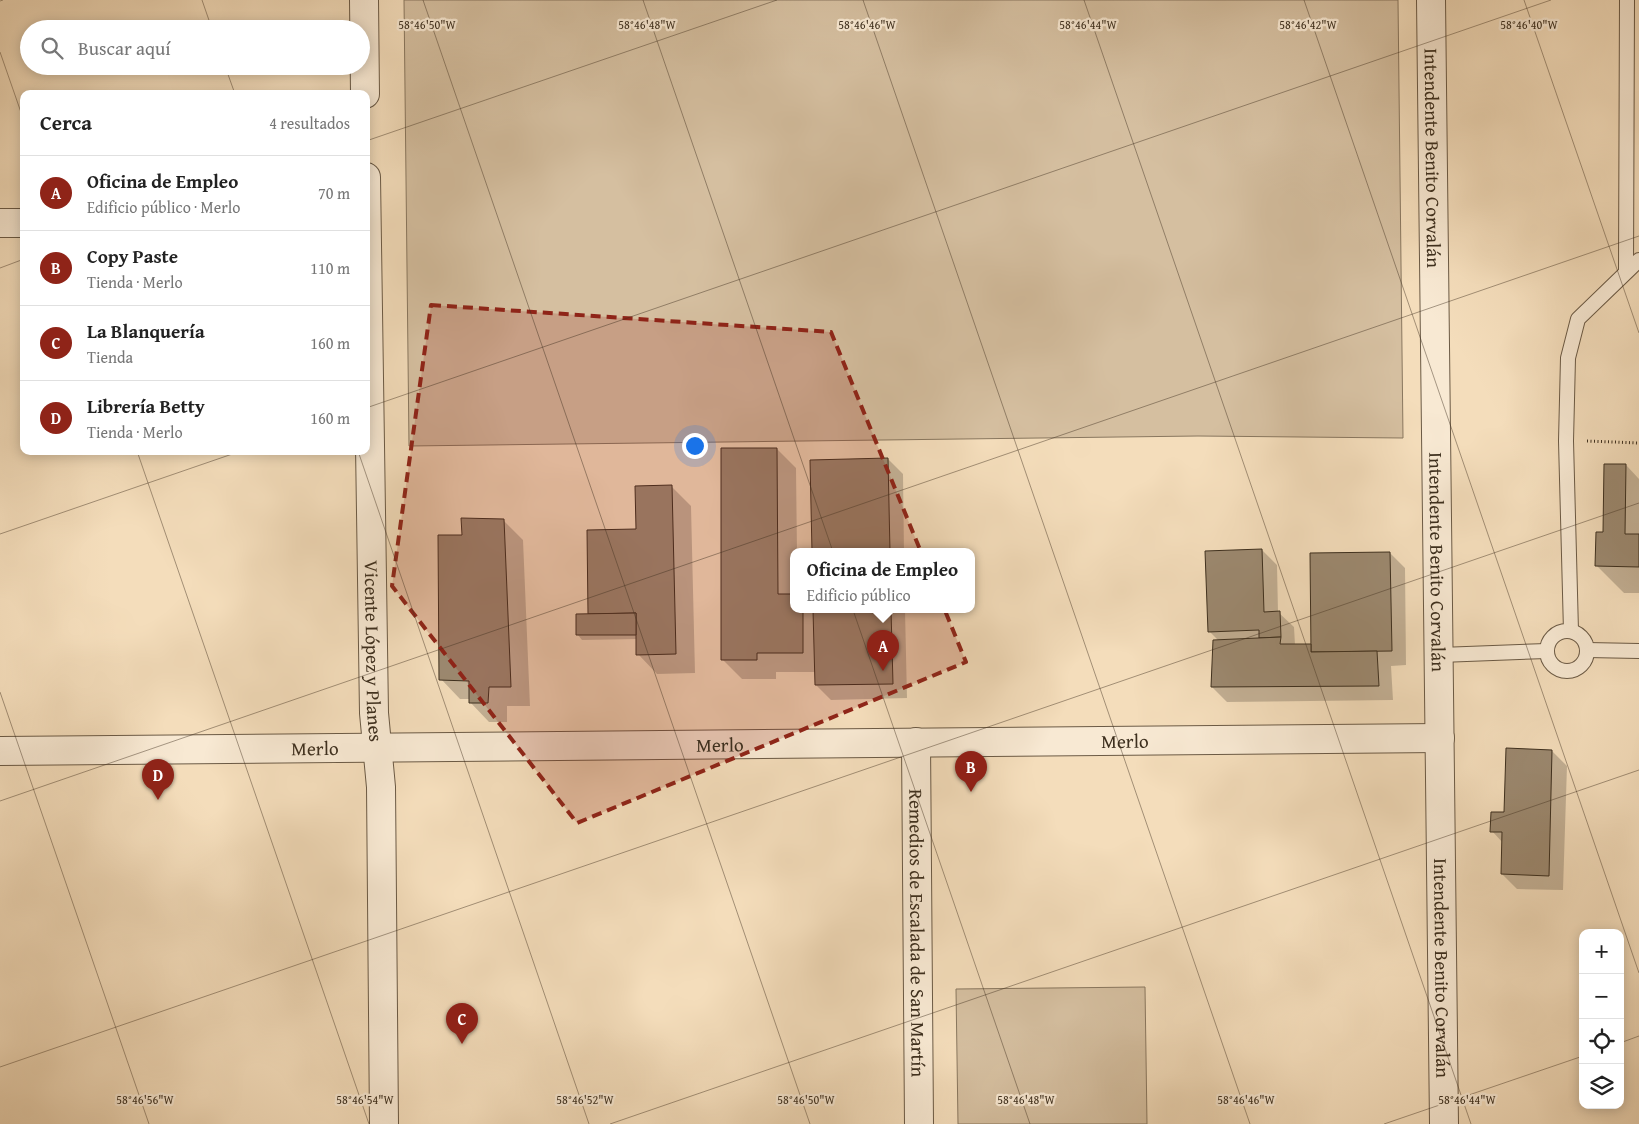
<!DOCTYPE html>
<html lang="es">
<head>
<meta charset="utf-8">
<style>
	:root { --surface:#fff; --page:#f6f6f6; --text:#222; --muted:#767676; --line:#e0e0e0; --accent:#8f2418 }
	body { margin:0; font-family:"Gentium Book Plus",serif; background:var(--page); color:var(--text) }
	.controls { position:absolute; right:15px; bottom:15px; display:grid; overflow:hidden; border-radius:10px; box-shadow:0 2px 12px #0003 }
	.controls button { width:45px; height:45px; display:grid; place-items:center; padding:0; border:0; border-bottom:1px solid var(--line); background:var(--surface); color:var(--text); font:25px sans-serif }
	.you { position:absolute; left:694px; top:445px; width:18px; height:18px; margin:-12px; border:4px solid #fff; border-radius:50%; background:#1a73e8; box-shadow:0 0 0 8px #1a73e833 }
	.badge { display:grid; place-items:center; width:32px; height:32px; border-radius:50%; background:var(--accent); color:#fff; font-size:16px; font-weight:700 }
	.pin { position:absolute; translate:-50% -41px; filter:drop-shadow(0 1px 2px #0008) }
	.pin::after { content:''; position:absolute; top:26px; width:18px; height:15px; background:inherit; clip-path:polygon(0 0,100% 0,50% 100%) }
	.popup { position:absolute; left:790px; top:548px; width:185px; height:65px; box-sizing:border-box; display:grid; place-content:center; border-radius:10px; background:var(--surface); filter:drop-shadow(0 1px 4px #0005); font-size:16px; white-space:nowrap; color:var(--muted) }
	.popup b { font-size:19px; color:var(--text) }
	.popup::after { content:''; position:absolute; left:50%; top:100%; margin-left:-10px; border:10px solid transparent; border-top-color:var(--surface) }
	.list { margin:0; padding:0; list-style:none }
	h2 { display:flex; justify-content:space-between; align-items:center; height:65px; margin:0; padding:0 20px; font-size:21px }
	h2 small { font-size:16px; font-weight:400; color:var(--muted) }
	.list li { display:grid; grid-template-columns:32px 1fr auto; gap:15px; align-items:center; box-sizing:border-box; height:75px; padding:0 20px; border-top:1px solid var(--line) }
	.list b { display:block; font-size:19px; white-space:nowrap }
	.list p { margin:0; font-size:16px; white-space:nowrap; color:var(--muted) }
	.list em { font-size:16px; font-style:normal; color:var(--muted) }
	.icon { flex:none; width:28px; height:28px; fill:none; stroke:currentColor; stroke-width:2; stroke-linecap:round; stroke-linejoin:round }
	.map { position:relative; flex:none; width:1639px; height:1124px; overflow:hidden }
	.search { position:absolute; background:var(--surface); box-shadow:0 2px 12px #0003; left:20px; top:20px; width:350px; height:55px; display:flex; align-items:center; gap:12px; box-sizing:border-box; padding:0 18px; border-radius:28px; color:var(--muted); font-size:19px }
	.panel { position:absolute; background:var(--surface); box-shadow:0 2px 12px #0003; left:20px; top:90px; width:350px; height:365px; border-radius:10px }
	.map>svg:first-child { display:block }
	.green { fill:#d5bfa0; stroke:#89775f }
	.shadow { fill:#0003 }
	.building { fill:#9c8970; stroke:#3d2f1e }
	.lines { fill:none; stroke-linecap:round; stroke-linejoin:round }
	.service-casing { stroke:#6b5a45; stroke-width:16 }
	.minor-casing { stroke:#6b5a45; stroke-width:30 }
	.tertiary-casing { stroke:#6b5a45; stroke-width:30 }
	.path { stroke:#3d2f1e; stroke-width:3; stroke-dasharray:1 2.5; stroke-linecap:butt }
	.service { stroke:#f8e9d3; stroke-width:14 }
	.minor { stroke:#f8e9d3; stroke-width:28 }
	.tertiary { stroke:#f8e9d3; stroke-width:28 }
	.marked { fill:#8f2418; fill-opacity:0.2; stroke:#8f2418; stroke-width:4; stroke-dasharray:10 6; stroke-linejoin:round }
	.ticks { fill:none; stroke:#3d2f1e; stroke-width:1; stroke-opacity:0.45 }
	.labels { text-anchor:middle; stroke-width:4.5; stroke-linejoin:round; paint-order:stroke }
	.street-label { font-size:19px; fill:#3d2f1e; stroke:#f8e9d3 }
	.ticks-label { font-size:12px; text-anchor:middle; fill:#3d2f1e; stroke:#f8e9d3; stroke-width:4.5; stroke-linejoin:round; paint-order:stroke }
</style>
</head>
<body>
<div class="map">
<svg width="1639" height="1124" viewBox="0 0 1639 1124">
	<rect width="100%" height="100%" fill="#f4ddbb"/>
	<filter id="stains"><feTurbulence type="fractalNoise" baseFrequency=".004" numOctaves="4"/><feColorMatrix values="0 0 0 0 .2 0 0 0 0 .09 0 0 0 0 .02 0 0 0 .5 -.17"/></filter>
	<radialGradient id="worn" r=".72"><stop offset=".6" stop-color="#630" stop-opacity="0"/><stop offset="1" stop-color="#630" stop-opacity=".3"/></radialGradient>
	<!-- green -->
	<g class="green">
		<polygon points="404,0 1398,0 1403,438 1198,436 409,446"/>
		<polygon points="1145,987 1147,1124 958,1124 956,989"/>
	</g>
	<!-- shadow -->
	<g class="shadow">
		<polygon points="777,449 796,468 797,552 794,552 794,610 905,610 907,698 831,700 816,685 816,672 776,672 776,679 742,679 723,660"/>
		<polygon points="888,459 903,474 904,552 813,552 811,461"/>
		<polygon points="1626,465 1639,479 1639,593 1624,593 1596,565 1604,533"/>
		<polygon points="672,487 691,506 695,673 657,674 638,654 638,639 582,640 578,635 591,615 637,530"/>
		<polygon points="503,520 523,540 530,706 507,706 507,722 489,722 470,702 470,699 460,699 441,679 464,536"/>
		<polygon points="1262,550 1277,565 1278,612 1294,627 1295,645 1312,645 1390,553 1405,568 1406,665 1391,666 1393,700 1227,702 1212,687 1219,641 1209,631"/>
		<polygon points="1552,751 1567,766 1563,890 1517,889 1502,874 1503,843 1492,831"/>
	</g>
	<!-- building -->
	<g class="building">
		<polygon points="721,448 777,448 778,594 794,594 794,610 803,610 803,653 757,653 757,660 721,660"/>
		<polygon points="888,458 890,552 812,552 810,460"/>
		<polygon points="1604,464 1626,464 1625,534 1639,534 1639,567 1595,566 1596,532 1603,532"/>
		<polygon points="672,485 676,654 636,655 636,613 588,614 587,530 636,529 635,486"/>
		<polygon points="461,518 504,519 511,687 489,687 488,703 469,703 469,681 439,680 438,535 462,535"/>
		<polygon points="1262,549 1264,612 1280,611 1281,637 1259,638 1259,630 1208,632 1205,551"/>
		<polygon points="1390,552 1392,651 1311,652 1310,553"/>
		<polygon points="813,610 891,610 893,684 815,685"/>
		<polygon points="636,613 636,635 576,635 576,614"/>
		<polygon points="1281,637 1280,644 1311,644 1311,652 1377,651 1379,686 1211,687 1213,640"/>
		<polygon points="1506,748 1552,750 1549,876 1501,874 1502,832 1490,832 1491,812 1504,812"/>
	</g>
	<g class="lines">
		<!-- service casing -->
		<g class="service-casing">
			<g id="service">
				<polyline points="1626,271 1627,0"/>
				<polyline points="1571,631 1566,441 1568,358 1578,319 1639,260"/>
				<circle cx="1567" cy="651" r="20"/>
				<polyline points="1587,650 1639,651"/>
				<polyline points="1440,655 1547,651"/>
			</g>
		</g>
		<!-- minor casing -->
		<g class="minor-casing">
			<g id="minor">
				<path id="s1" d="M1431,0L1444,1124"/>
				<polyline points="0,223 24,223"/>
				<path id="s2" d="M916,742L919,1124"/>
				<path id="s3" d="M0,751L1440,738"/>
			</g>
		</g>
		<!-- tertiary casing -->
		<g class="tertiary-casing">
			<g id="tertiary">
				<polyline points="364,0 365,94"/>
				<path id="s4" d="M366,177L374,713L381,787L384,1124"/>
			</g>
		</g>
		<!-- path -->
		<polyline class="path" points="1587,441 1639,443"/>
		<!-- service -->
		<use href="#service" class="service"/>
		<!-- minor -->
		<use href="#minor" class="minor"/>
		<!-- tertiary -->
		<use href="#tertiary" class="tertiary"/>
	</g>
	<!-- marked area -->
	<path class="marked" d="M431,305L831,332L966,662L577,823L392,586Z"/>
	<!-- ticks -->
	<path class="ticks" d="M202,0L212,29M423,0L810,1124M643,0L1030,1124M863,0L1250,1124M1084,0L1471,1124M1304,0L1639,973M1524,0L1639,333M0,1L3,0M0,52L24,121M225,66L235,94M366,141L777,0M0,268L24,259M366,408L1551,0M137,451L369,1124M358,451L589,1124M0,534L241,451M0,692L149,1124M0,801L1639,236M1620,1043L1639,1036M0,1067L1639,503M610,1124L1639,770M1384,1124L1583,1056"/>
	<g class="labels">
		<!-- street labels -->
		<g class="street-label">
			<text dy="7" stroke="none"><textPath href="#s1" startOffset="158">Intendente Benito Corvalán</textPath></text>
			<text dy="7" stroke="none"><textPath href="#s1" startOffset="562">Intendente Benito Corvalán</textPath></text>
			<text dy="7" stroke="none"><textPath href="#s4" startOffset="474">Vicente López y Planes</textPath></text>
			<text dy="7" stroke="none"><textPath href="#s3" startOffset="1125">Merlo</textPath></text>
			<text dy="7" stroke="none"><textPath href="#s3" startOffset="720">Merlo</textPath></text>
			<text dy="7" stroke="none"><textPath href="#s3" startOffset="315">Merlo</textPath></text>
			<text dy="7" stroke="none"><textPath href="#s2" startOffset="191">Remedios de Escalada de San Martín</textPath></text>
			<text dy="7" stroke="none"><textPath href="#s1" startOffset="968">Intendente Benito Corvalán</textPath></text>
		</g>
	</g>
	<g class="ticks-label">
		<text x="427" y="29">58°46'50"W</text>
		<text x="867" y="29">58°46'46"W</text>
		<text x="1088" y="29">58°46'44"W</text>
		<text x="1308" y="29">58°46'42"W</text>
		<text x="647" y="29">58°46'48"W</text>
		<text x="1529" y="29">58°46'40"W</text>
		<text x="145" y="1104">58°46'56"W</text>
		<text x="365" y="1104">58°46'54"W</text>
		<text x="585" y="1104">58°46'52"W</text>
		<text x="806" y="1104">58°46'50"W</text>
		<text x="1026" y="1104">58°46'48"W</text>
		<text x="1246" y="1104">58°46'46"W</text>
		<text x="1467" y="1104">58°46'44"W</text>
	</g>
	<rect width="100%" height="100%" filter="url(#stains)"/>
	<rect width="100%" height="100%" fill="url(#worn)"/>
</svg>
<div class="controls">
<button>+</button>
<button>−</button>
<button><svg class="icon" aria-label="locate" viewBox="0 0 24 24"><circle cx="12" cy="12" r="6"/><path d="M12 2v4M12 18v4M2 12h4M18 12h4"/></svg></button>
<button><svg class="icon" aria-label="layers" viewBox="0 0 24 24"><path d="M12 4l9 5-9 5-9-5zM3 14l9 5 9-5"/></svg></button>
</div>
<div class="you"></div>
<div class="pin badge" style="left:883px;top:671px">A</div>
<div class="popup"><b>Oficina de Empleo</b>Edificio público</div>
<div class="pin badge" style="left:971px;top:792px">B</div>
<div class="pin badge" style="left:462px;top:1044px">C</div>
<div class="pin badge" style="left:158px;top:800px">D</div>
<div class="search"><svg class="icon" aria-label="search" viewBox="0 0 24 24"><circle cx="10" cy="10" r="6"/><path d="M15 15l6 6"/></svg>Buscar aquí</div>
<section class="panel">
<h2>Cerca<small>4 resultados</small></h2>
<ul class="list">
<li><span class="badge">A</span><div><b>Oficina de Empleo</b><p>Edificio público · Merlo</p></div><em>70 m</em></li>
<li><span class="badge">B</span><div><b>Copy Paste</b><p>Tienda · Merlo</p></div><em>110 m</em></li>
<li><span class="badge">C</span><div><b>La Blanquería</b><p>Tienda</p></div><em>160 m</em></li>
<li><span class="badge">D</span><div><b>Librería Betty</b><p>Tienda · Merlo</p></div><em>160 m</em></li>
</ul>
</section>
</div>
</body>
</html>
